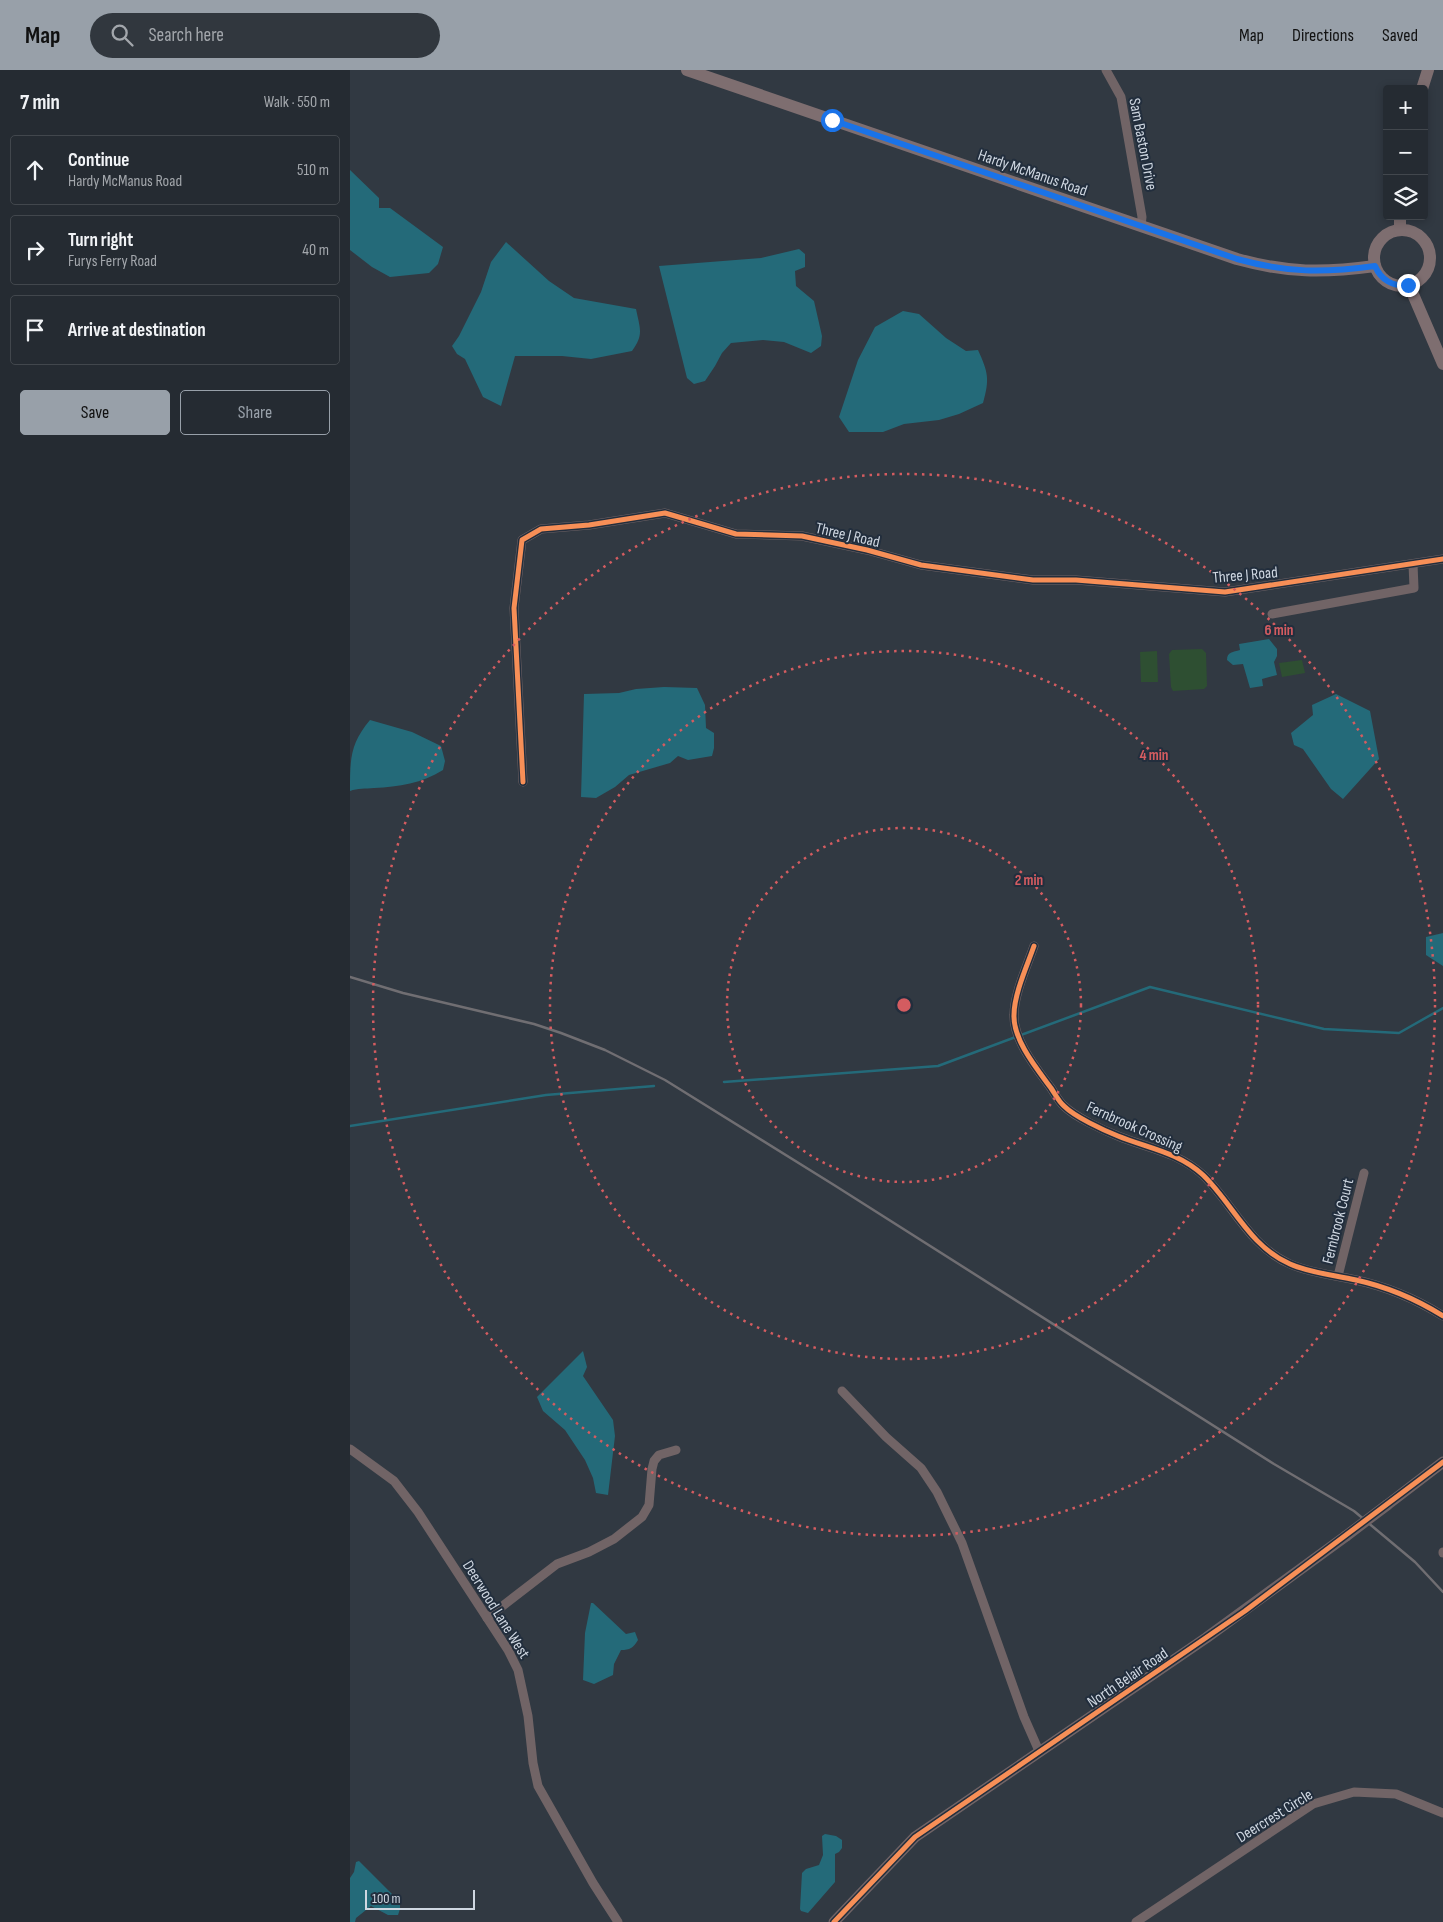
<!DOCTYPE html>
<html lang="en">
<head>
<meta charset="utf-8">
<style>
	:root { --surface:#252b32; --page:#31373e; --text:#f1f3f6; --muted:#a3a7ac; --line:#42474d; --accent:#98a0a9 }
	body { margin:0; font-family:"Sofia Sans Condensed",sans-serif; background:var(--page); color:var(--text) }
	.controls { position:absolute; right:15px; top:15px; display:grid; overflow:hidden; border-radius:5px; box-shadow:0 2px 8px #0003 }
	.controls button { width:45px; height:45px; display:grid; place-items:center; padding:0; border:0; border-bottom:1px solid var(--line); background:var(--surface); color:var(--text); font:25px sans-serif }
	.scale { position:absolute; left:15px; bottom:12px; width:110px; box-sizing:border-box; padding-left:5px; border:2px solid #cfd7e1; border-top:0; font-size:14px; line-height:18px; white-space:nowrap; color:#cfd7e1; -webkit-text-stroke:4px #222e3d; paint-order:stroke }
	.stop { position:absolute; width:15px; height:15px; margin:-11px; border:4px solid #1a73e8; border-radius:50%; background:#fff }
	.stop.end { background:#1a73e8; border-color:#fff; box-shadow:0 1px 5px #0008 }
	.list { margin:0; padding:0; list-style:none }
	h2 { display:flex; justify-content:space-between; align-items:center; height:65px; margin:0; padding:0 20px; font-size:21px }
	h2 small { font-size:16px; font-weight:400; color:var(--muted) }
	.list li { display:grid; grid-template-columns:32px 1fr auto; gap:15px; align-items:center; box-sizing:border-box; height:70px; margin:0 10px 10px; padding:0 10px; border:1px solid var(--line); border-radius:5px }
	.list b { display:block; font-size:19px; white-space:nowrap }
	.list p { margin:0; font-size:16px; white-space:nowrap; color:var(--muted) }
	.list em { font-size:16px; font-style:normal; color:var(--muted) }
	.actions { display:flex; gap:10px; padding:15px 20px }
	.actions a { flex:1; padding:11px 0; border:1px solid var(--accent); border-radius:5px; text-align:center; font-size:18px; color:var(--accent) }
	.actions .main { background:var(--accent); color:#111 }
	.icon { flex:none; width:28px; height:28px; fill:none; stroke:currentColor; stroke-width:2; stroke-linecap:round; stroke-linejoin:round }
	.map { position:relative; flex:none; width:1093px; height:1852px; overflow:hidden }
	header { display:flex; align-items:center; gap:30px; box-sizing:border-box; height:70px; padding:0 25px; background:var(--accent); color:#111 }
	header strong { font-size:24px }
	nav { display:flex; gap:28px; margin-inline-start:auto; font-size:18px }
	.search { width:350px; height:45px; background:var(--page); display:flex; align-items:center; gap:12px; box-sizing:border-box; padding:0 18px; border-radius:28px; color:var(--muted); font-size:19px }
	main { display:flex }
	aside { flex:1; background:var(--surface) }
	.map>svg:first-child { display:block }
	.green { fill:#2e4f32 }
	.water { fill:#246a79 }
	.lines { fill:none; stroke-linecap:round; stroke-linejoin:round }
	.stream { stroke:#246a79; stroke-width:2.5 }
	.minor { stroke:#716466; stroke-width:9 }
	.tertiary { stroke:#716466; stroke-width:11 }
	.secondary { stroke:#7e6e70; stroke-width:12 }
	.rail { stroke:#706e72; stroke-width:2.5 }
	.tertiary-bridge { stroke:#716466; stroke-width:11 }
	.cycleway-casing { stroke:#222e3d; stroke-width:8 }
	.cycleway { stroke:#f78f57; stroke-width:5 }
	.route { stroke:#1a73e8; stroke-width:6 }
	.ring { fill:none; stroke:#d45c60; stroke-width:2.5; stroke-dasharray:2.5 5 }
	.labels { text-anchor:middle; stroke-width:4; stroke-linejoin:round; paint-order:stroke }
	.street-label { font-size:16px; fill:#cfd7e1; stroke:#222e3d }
	.centre { fill:#d45c60; stroke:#222e3d; stroke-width:2.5 }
	.ring-label { font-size:15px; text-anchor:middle; font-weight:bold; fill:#d45c60; stroke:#222e3d; stroke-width:4; stroke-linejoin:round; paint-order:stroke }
</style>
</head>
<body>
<header>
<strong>Map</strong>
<div class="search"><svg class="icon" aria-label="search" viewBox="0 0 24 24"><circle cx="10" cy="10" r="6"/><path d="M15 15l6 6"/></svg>Search here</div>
<nav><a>Map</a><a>Directions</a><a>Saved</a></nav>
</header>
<main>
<aside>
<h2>7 min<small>Walk · 550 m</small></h2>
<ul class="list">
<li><svg class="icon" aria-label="ahead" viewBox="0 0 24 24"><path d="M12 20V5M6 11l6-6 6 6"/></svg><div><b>Continue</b><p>Hardy McManus Road</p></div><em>510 m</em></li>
<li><svg class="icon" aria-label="right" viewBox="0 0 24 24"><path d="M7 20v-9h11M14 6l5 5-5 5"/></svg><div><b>Turn right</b><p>Furys Ferry Road</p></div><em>40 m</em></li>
<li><svg class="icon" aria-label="arrive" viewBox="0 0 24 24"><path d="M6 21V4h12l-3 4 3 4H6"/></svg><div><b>Arrive at destination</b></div></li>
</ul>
<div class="actions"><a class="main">Save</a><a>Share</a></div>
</aside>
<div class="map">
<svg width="1093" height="1852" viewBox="0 0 1093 1852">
	<rect width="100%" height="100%" fill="#313942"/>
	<!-- green -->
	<g class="green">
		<polygon points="852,579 856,583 857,616 854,619 823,621 821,617 819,584 822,580"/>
		<polygon points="807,581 808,612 791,612 790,582"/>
		<polygon points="952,590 955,603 932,607 929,593"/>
	</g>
	<!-- water -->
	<g class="water">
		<polygon points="0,100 29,128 29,138 40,138 93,177 88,194 79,203 40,207 22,197 0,180"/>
		<path d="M156,172L199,211L224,228L286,239C290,259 294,264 282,281L241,289L212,286H165L151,336L133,327L115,289L107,284L102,276L109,266L131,222L141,192Z"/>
		<polygon points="449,179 455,184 455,197 445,201 446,216 464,231 472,266 471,276 461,283 434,272 413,270 381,273 372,283 365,296 355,311 344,314 337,308 309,196 411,188"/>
		<path d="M553,241L569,244L596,268L616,281L628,280C638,302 640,309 633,333L609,344L589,350L554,354L533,362H499L489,347L508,290L525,257Z"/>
		<path d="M919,569L927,579V586L924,592L927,605L912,609L913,616L900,618L893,594L883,595L877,590C877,582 883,582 890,580L889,574Z"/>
		<polygon points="314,617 347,618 355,635 356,658 364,663 364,678 362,686 338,690 328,686 320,693 279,705 265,717 246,728 231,727 234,624 269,623 286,619"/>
		<polygon points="986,624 1020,641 1029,689 993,729 981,719 953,679 944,675 941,663 963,645 962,635"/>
		<path d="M20,650L62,662L91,676L95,691L93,700C72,713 49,717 24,718C15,719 8,718 0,721C0,689 0,674 20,650Z"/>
		<polygon points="1093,863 1093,896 1076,885 1076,867"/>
		<polygon points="233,1281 237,1297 233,1306 263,1350 265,1366 258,1425 246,1423 243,1408 235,1390 215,1360 193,1341 187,1327"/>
		<path d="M241,1533H243L276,1564L285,1562L288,1570C283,1578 280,1580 271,1580L264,1594L263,1605L244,1614L233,1610L235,1563Z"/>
		<polygon points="475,1764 486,1766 492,1770 492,1778 489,1782 485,1784 485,1812 458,1843 451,1841 450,1839 452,1803 456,1799 469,1795 473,1785 472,1766"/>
		<polygon points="9,1791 50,1832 50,1839 48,1845 38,1845 21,1836 6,1848 5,1852 0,1852 0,1808 4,1802 6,1792"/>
	</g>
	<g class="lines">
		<!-- stream -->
		<g class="stream">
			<polyline points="374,1012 588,996 800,917 974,959 1049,963 1093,938"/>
			<polyline points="0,1056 196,1025 304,1016"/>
		</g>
		<!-- minor -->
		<g class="minor">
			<polyline points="756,0 771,27 792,147 791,156"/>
			<polyline points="922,544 1064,518 1063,494"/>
			<polyline points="173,712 164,538 172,470 191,459 239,455 315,443 386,464 452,466 517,480 571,495 683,510 726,510 875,522 1093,489"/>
			<path d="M684,876C677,896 664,924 664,945C663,970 687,999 701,1018C705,1024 709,1032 714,1036C725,1047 753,1060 768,1066C797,1078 828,1082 853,1105C883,1134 899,1176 940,1194C960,1203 984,1205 1006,1210C1038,1217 1066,1229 1093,1246"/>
			<polyline points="988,1206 1014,1103"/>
			<polyline points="492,1321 536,1367 571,1398 587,1422 612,1473 674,1647 689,1681"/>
			<polyline points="0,1379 44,1411 68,1442 158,1580 168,1600 178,1646 183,1693 188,1716 243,1813 268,1852"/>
			<polyline points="1093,1482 1093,1483"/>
			<polyline points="137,1548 207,1494 239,1482 264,1469 292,1447 299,1435 302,1399 304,1391 309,1385 326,1380"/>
			<polyline points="786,1852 963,1734 1004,1722 1046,1724 1093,1743"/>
		</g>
		<!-- tertiary -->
		<g class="tertiary">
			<polyline points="1037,1435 1093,1392"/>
			<polyline points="484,1852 565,1767 856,1568 996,1466"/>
		</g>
		<!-- secondary -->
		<g class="secondary">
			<path d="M337,0L887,189C938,203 973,203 1025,196"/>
			<polyline points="1072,19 1078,0"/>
			<circle cx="1052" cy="188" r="28"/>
			<polyline points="1050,160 1050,146"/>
			<polyline points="1059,215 1093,294"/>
		</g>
		<!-- rail -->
		<polyline class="rail" points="0,907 53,923 184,954 211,963 255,980 315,1010 484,1115 924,1394 1004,1441 1065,1492 1093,1522"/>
		<!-- tertiary-bridge -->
		<polyline class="tertiary-bridge" points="996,1466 1037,1435"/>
		<!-- cycleway casing -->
		<g class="cycleway-casing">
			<g id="cycleway">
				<polyline points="173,712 164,538 172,470 191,459 239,455 315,443 386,464 452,466 517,480 571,495 683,510 726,510 875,522 1093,489"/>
				<path d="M684,876C677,896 664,924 664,945C663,970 687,999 701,1018C705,1024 709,1032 714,1036C725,1047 753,1060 768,1066C797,1078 828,1082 853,1105C883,1134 899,1176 940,1194C960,1203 984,1205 1006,1210C1038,1217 1066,1229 1093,1246"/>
				<polyline points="484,1852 565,1767 895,1541 1093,1392"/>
			</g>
		</g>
		<!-- cycleway -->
		<use href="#cycleway" class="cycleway"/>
	</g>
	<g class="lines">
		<!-- route -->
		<path class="route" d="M482,50L887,189C938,203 973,203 1025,196C1031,210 1043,217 1058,215"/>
	</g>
	<!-- distance rings -->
	<g class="ring">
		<circle cx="554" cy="935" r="177"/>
		<circle cx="554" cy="935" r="354"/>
		<circle cx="554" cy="935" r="531"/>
	</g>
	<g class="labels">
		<!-- street labels -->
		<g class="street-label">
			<text transform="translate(794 74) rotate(79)" y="6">Sam Baston Drive</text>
			<text transform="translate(683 102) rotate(19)" y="6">Hardy McManus Road</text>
			<text transform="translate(498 464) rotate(13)" y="6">Three J Road</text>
			<text transform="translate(895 504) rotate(-5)" y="6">Three J Road</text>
			<text transform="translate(785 1056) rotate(24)" y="6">Fernbrook Crossing</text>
			<text transform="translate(987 1151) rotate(-76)" y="6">Fernbrook Court</text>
			<text transform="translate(147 1539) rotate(58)" y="6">Deerwood Lane West</text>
			<text transform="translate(777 1607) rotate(-34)" y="6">North Belair Road</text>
			<text transform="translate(924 1745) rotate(-32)" y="6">Deercrest Circle</text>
		</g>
	</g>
	<circle cx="554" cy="935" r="8" class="centre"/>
	<g class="ring-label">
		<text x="929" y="565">6 min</text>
		<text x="804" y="690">4 min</text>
		<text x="679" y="815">2 min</text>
	</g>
</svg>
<div class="controls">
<button>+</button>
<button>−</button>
<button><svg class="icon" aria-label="layers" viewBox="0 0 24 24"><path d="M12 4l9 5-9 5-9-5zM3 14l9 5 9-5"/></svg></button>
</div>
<div class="scale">100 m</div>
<div class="stop" style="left:482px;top:50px"></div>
<div class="stop end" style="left:1058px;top:215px"></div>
</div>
</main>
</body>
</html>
